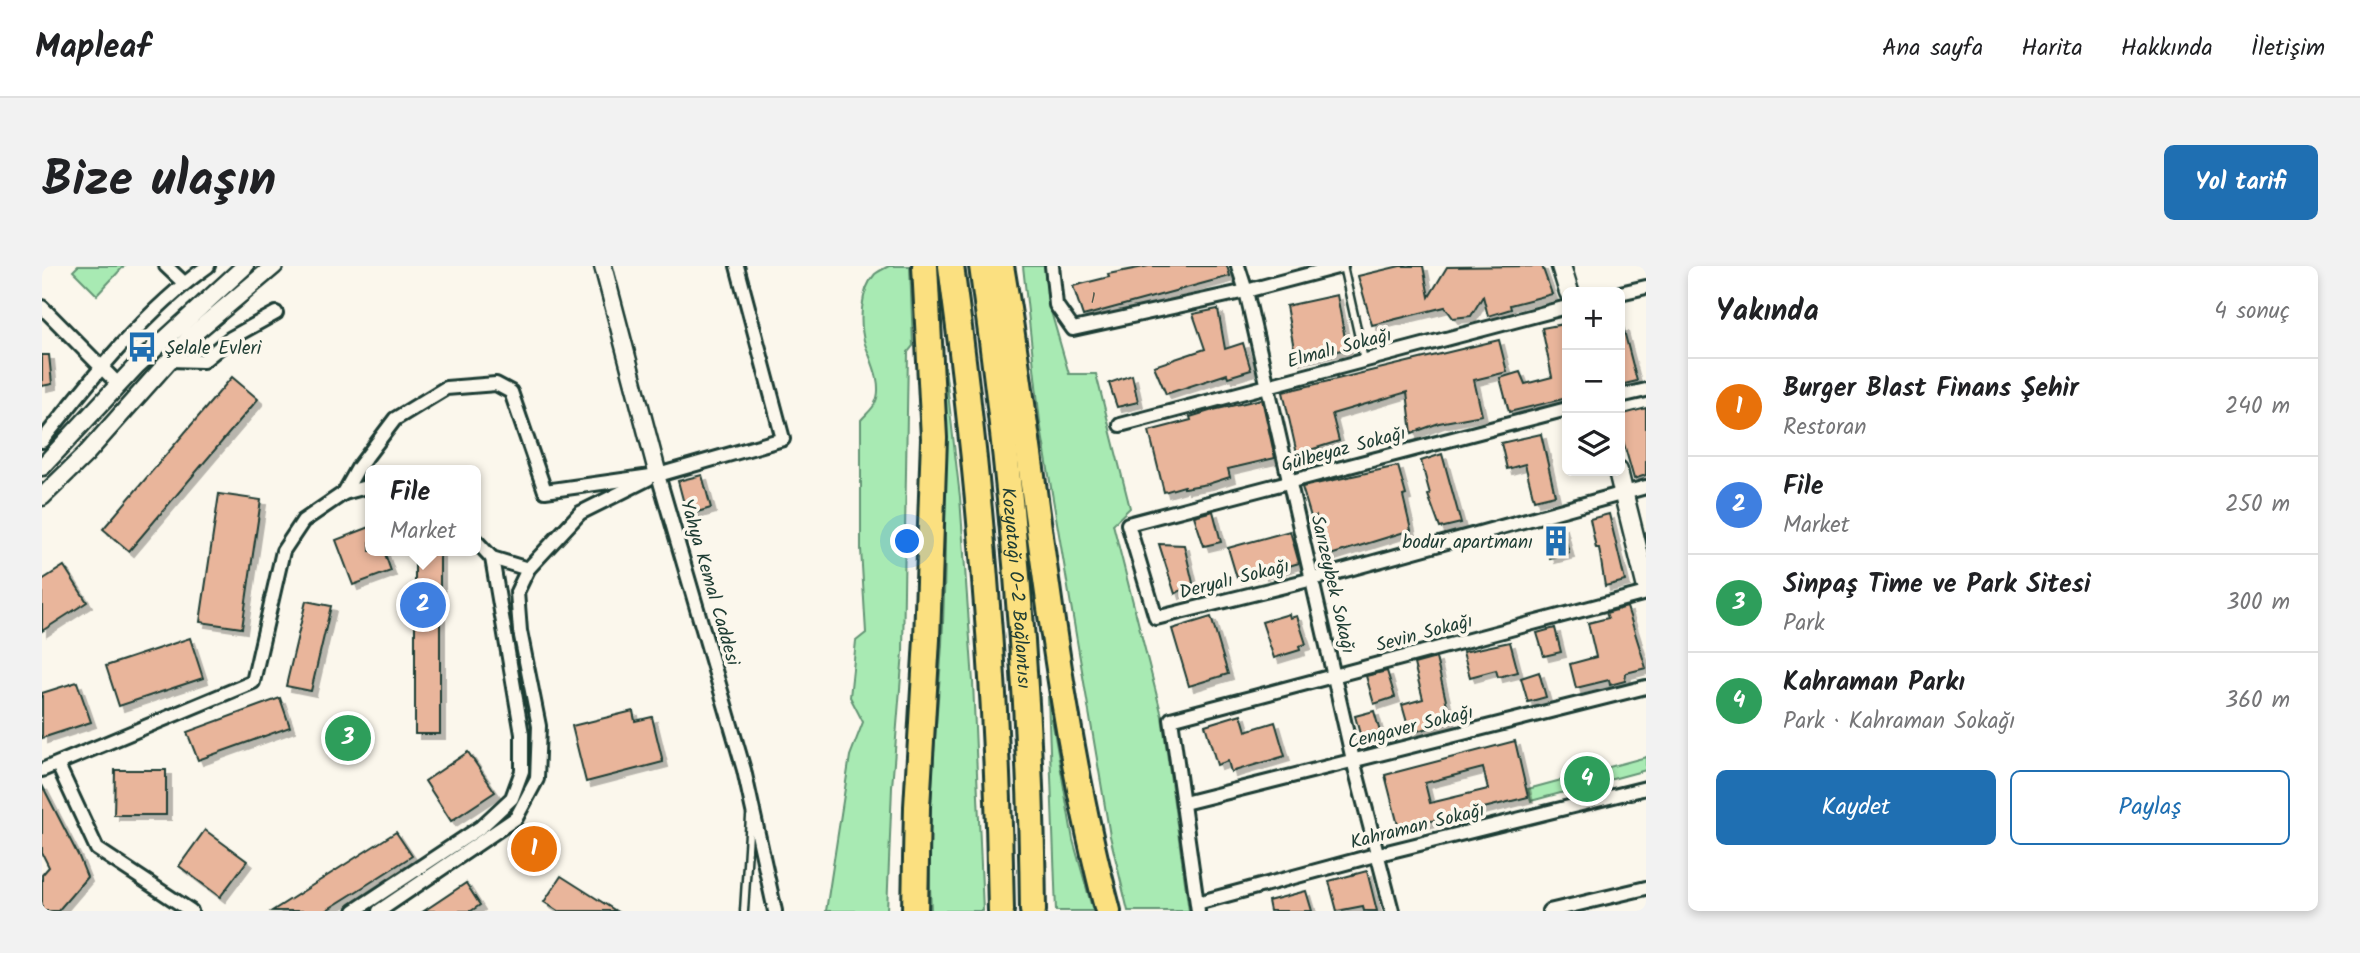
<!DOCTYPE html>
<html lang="tr">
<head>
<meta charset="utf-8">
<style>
	:root { --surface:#fff; --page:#f2f2f2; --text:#202124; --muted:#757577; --line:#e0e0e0; --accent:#1f6fb2 }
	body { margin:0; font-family:Kalam,sans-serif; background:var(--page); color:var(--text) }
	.controls { position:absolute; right:21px; top:21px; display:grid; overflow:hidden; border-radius:10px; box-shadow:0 4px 10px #0003 }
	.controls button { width:63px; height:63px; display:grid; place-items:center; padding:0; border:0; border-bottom:2px solid var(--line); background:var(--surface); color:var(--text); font:35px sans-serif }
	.you { position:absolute; left:866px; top:276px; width:24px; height:24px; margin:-18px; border:5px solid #fff; border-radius:50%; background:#1a73e8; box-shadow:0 0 0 10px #1a73e833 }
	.badge { display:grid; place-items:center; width:46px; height:46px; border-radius:50%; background:var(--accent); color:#fff; font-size:23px; font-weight:700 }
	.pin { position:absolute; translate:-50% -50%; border:4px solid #fff; box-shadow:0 2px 7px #0006 }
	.popup { position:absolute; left:323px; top:199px; width:116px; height:91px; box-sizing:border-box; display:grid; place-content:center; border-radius:10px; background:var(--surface); filter:drop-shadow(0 2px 5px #0005); font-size:23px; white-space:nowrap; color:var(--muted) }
	.popup b { font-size:26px; color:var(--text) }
	.popup::after { content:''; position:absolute; left:50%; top:100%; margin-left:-14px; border:14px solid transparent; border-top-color:var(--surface) }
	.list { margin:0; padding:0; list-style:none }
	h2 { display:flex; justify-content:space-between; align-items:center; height:91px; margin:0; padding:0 28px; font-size:30px }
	h2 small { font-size:23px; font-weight:400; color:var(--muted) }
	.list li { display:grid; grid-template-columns:46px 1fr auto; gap:21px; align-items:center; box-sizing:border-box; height:98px; padding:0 28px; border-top:2px solid var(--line) }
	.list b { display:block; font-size:26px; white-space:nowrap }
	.list p { margin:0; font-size:23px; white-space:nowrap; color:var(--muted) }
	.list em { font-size:23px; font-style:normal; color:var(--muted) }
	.actions { display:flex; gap:14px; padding:21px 28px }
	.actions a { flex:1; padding:16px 0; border:2px solid var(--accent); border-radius:10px; text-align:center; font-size:24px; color:var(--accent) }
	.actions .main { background:var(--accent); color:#fff }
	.icon { flex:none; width:38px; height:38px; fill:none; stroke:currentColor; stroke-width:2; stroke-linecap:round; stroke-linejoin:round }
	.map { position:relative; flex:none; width:1604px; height:645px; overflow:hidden; border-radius:10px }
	header { display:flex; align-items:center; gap:42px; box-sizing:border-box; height:98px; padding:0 35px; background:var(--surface); border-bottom:2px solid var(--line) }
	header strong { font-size:33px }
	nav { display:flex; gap:38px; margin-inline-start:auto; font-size:24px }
	.intro { display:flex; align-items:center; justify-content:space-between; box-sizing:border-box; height:168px; padding:0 42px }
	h1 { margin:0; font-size:49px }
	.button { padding:18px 32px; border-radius:10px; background:var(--accent); color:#fff; font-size:24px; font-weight:700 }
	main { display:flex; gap:42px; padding:0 42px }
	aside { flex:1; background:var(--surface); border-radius:10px; box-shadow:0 4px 10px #0003 }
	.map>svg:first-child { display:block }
	.green { fill:#a8eab3; stroke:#649474; stroke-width:2 }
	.building { fill:#e9b59b; stroke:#1f3d34; stroke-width:2; fill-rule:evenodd; filter:url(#shadow) }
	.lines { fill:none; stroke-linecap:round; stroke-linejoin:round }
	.service-casing { stroke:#1f3d34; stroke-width:11 }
	.minor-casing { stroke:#1f3d34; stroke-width:18 }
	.tertiary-casing { stroke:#1f3d34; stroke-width:21 }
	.secondary-casing { stroke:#1f3d34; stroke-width:23 }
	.motorway-casing { stroke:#1f3d34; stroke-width:30 }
	.service { stroke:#fbf7ec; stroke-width:6 }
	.minor { stroke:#fbf7ec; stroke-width:12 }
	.tertiary { stroke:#fbf7ec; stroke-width:16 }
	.secondary { stroke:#fbf7ec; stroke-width:18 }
	.motorway { stroke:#fbe080; stroke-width:24 }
	.labels { text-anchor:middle; stroke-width:7; stroke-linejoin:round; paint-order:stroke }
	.number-label { font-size:16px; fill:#525b4e }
	.poi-label { font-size:19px; fill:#1f3d34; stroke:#fbf7ec; text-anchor:start }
	.street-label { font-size:19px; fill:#1f3d34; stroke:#fbf7ec }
</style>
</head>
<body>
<header>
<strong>Mapleaf</strong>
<nav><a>Ana sayfa</a><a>Harita</a><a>Hakkında</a><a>İletişim</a></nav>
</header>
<div class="intro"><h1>Bize ulaşın</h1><a class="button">Yol tarifi</a></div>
<main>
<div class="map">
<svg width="1604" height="645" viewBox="0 0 1604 645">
	<defs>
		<filter id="shadow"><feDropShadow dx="5" dy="5" stdDeviation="0" flood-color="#0004"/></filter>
	</defs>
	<rect width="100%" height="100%" fill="#fbf7ec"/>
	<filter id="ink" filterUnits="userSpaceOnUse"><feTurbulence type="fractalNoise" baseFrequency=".0143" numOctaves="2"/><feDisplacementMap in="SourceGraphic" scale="14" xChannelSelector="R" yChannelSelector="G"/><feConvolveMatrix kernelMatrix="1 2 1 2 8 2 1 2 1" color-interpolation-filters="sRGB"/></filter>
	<g filter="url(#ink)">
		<!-- green -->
		<g class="green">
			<polygon points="36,0 82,0 55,29 31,5"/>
			<path d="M847,0H868L871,80L866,86L861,386L850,521L845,645H784L808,490L821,456L808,431L814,375L824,367L819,283V154C824,148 831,143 833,137C842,119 829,95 823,78C817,58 818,24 833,8C837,5 843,2 847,0Z"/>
			<polygon points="981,0 1005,0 1006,35 1027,108 1054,108 1088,242 1071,258 1120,450 1147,645 1086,645 1068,570 998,156"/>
			<path d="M900,101H903L918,231L931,416L941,645H889C884,556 894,468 900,379C905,286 903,194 900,101Z"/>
			<polygon points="1006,430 1031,574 1051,645 1014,645"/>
			<polygon points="1604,491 1604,504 1489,535 1486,523"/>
		</g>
		<!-- building -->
		<g class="building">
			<polygon points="1107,0 1185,0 1188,10 1041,50 1031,20 1067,11 1066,8"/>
			<polygon points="1358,0 1381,0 1387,31 1405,1 1500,0 1510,28 1468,39 1469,43 1446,50 1441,30 1429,50 1411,52 1403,41 1330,59 1316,10"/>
			<polygon points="1295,29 1305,83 1254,93 1244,40"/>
			<polygon points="1176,43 1183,83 1201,77 1209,104 1186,111 1185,108 1124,128 1112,100 1163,83 1151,48"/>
			<polygon points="1522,58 1525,68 1525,132 1467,146 1458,112 1478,106 1483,118 1510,111 1500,62"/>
			<polygon points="1578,61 1581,61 1595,115 1578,119"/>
			<polygon points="1457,74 1465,106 1432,114 1440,149 1397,157 1370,167 1365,126 1290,148 1297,175 1255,188 1241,126"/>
			<polygon points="0,89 7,89 10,118 0,120"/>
			<polygon points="1090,109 1096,136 1075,141 1067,117"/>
			<polygon points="190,111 216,133 87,285 61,263"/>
			<polygon points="1220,133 1233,192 1186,203 1188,211 1166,218 1142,222 1142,220 1122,226 1107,165 1149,154 1148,151 1171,144"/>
			<polygon points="1604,142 1604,209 1592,213 1578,164 1578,149"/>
			<polygon points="1499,168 1513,229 1492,234 1483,198 1465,203 1459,177"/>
			<polygon points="1400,188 1419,257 1398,262 1386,229 1388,228 1379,195"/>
			<polygon points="1356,200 1364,229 1361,230 1369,264 1285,290 1274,250 1269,251 1260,221"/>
			<polygon points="660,209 669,242 645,249 636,215"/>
			<polygon points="177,228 219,234 200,362 158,356"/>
			<polygon points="1171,245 1179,276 1162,280 1152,250"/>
			<polygon points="1567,248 1583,315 1563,320 1557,282 1554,282 1548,253"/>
			<polygon points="1520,259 1527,287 1508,292 1502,263"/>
			<polygon points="328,261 328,285 342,285 349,305 311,319 294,274"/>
			<polygon points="1248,265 1257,297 1220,308 1219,304 1195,312 1186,282"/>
			<polygon points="1117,278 1142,279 1151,317 1133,328"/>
			<rect x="373" y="285" width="25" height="183"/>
			<polygon points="22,300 45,336 0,365 0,314"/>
			<polygon points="264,335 289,340 269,425 244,420"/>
			<polygon points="1585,341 1604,402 1584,407 1583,415 1568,419 1567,414 1534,422 1528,398 1554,391 1546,357 1566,352 1564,347"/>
			<polygon points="1247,348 1248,352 1255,350 1264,378 1257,380 1258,384 1232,392 1220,356"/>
			<polygon points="1169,351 1186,408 1147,420 1130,363"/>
			<polygon points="1513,362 1519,386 1502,390 1495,367"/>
			<polygon points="148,372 161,412 77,440 64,400"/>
			<polygon points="1468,376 1476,406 1456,411 1454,404 1428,411 1421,386"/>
			<polygon points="1394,392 1409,456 1368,467 1360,439 1381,433 1372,398"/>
			<polygon points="1345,405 1353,431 1332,438 1324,410"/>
			<polygon points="1497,406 1504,431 1486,436 1479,412"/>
			<polygon points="35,416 49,456 0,472 0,427"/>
			<polygon points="238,432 248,461 156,494 145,466"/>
			<polygon points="591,445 593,455 610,451 621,496 544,516 530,460"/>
			<polygon points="1332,445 1340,473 1321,479 1313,450"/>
			<polygon points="1199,448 1204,465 1233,456 1243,490 1189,506 1186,495 1175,499 1163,459"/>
			<path d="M1473,475L1486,531L1357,563L1343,509ZM1441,502L1446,523L1388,537L1383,517Z"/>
			<polygon points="426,486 453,526 409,555 383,515"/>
			<polygon points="73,504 124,504 124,549 72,549"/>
			<polygon points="0,519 37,591 45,611 16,645 0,645 0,609 7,601 0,587"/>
			<polygon points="163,564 205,595 178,631 137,600"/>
			<polygon points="354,566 370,590 315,625 283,645 230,645"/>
			<polygon points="1325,605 1335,645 1322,645 1321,640 1295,645 1287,615"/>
			<polygon points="519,610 574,645 516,645 502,636"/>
			<polygon points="424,617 438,639 429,645 382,645"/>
			<polygon points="1264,625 1270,645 1228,645 1226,635"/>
		</g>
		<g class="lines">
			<!-- service casing -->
			<g class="service-casing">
				<g id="service">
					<polyline points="1301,0 1322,94"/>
					<polyline points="702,645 708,551"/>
				</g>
			</g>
			<!-- minor casing -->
			<g class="minor-casing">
				<g id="minor">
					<polyline points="124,0 142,17"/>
					<polyline points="1010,0 1014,39 1031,63 1204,25 1299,0"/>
					<polyline points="1196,0 1204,25 1311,494 1350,645"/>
					<polyline points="1578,27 1604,21"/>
					<polyline points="0,41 77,119"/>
					<polyline points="128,94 161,95 189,72 234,47"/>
					<polyline points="1578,130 1604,124"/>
					<polyline points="1525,143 1086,258 1114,352 1271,313 1604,221"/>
					<polyline points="1078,159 1525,41"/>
					<path d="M0,175C50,112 101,46 166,0"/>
					<polyline points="616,209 702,504 733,645"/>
					<polyline points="302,227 316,202 353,153 404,122 454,118 469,126 503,225 616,209 741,173 695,0"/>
					<polyline points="434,275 450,292 486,303"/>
					<polyline points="16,499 55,583 149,645"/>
					<polyline points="0,504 211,416 241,285 261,255 302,227 328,220"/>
					<polyline points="1142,537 1604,421"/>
					<polyline points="1155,637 1337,588 1604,522"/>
					<polyline points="312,645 439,561 470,532 480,505 480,468 450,292"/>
					<polyline points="337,645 474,552 495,513 497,460 478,365 475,326 486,303 538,247 606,213"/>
					<polyline points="1156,645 1129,453 1604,327"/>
					<polyline points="1507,645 1604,622"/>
				</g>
			</g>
			<!-- tertiary casing -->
			<g class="tertiary-casing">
				<g id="tertiary">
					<polyline points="561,0 616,209"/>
					<polyline points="0,201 95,99 203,0"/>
					<polyline points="0,231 44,188 149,70 232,0"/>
				</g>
			</g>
			<!-- secondary casing -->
			<g class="secondary-casing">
				<g id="secondary">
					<polyline points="1519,0 1527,26"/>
					<polyline points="1576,205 1604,318"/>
				</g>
			</g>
			<!-- motorway casing -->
			<g class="motorway-casing">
				<g id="motorway">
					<path d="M909,0C938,214 956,429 959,645"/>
					<path id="s1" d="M940,0C970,213 989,429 991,645"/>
					<path d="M959,0C996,215 1010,434 1066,645"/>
					<polyline points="873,645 875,541 885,373 892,172 883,0"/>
				</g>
			</g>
			<!-- service -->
			<use href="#service" class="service"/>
			<!-- minor -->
			<use href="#minor" class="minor"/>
			<!-- tertiary -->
			<use href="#tertiary" class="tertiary"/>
			<!-- secondary -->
			<use href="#secondary" class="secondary"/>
			<!-- motorway -->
			<use href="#motorway" class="motorway"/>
		</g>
	</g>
	<!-- icons -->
	<defs>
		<g id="bus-bare" transform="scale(2.415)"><path d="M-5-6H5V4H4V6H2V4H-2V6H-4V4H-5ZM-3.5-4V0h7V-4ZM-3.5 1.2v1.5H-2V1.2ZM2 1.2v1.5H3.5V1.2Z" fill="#1f6fb2" stroke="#fbf7ec" stroke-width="2.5" paint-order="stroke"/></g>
		<g id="building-bare" transform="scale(2.415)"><path d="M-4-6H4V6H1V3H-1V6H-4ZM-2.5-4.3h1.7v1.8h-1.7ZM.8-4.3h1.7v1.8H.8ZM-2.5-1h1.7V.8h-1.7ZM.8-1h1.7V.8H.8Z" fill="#1f6fb2" stroke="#fbf7ec" stroke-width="2.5" paint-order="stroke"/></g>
	</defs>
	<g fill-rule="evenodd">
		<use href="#bus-bare" x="100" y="81"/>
		<use href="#building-bare" x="1514" y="275"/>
	</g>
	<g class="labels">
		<!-- number labels -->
		<g class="number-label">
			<text x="1051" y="37">1</text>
		</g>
		<!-- poi labels -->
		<g class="poi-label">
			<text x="123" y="88">Şelale Evleri</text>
			<text x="1491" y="282" text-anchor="end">bodur apartmanı</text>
		</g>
		<!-- street labels -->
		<g class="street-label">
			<text transform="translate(1297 81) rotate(-15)" y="7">Elmalı Sokağı</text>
			<text transform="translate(1301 182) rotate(-15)" y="7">Gülbeyaz Sokağı</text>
			<text transform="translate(1192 312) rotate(-14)" y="7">Deryalı Sokağı</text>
			<text transform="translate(669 316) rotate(74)" y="7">Yahya Kemal Caddesi</text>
			<text transform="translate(1292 318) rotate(77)" y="7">Sarızeybek Sokağı</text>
			<text dy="7" stroke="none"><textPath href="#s1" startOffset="324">Kozyatağı O-2 Bağlantısı</textPath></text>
			<text transform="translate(1382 366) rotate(-15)" y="7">Sevin Sokağı</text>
			<text transform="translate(1368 460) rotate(-14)" y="7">Cengaver Sokağı</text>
			<text transform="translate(1375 559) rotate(-14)" y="7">Kahraman Sokağı</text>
		</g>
	</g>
</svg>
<div class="controls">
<button>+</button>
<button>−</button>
<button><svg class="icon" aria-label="layers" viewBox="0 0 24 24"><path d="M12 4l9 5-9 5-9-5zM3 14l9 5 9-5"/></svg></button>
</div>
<div class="you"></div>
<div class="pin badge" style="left:492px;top:583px;background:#e8710a">1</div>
<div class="pin badge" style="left:381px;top:339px;background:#3f7fe0">2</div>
<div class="popup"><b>File</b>Market</div>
<div class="pin badge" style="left:306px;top:472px;background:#2e9e5b">3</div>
<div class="pin badge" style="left:1545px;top:513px;background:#2e9e5b">4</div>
</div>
<aside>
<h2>Yakında<small>4 sonuç</small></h2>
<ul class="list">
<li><span class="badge" style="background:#e8710a">1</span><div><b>Burger Blast Finans Şehir</b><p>Restoran</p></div><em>240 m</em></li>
<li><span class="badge" style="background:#3f7fe0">2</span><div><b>File</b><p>Market</p></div><em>250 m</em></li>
<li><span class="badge" style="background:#2e9e5b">3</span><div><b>Sinpaş Time ve Park Sitesi</b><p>Park</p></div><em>300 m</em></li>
<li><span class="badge" style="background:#2e9e5b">4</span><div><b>Kahraman Parkı</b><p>Park · Kahraman Sokağı</p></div><em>360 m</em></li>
</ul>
<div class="actions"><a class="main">Kaydet</a><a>Paylaş</a></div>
</aside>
</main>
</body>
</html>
